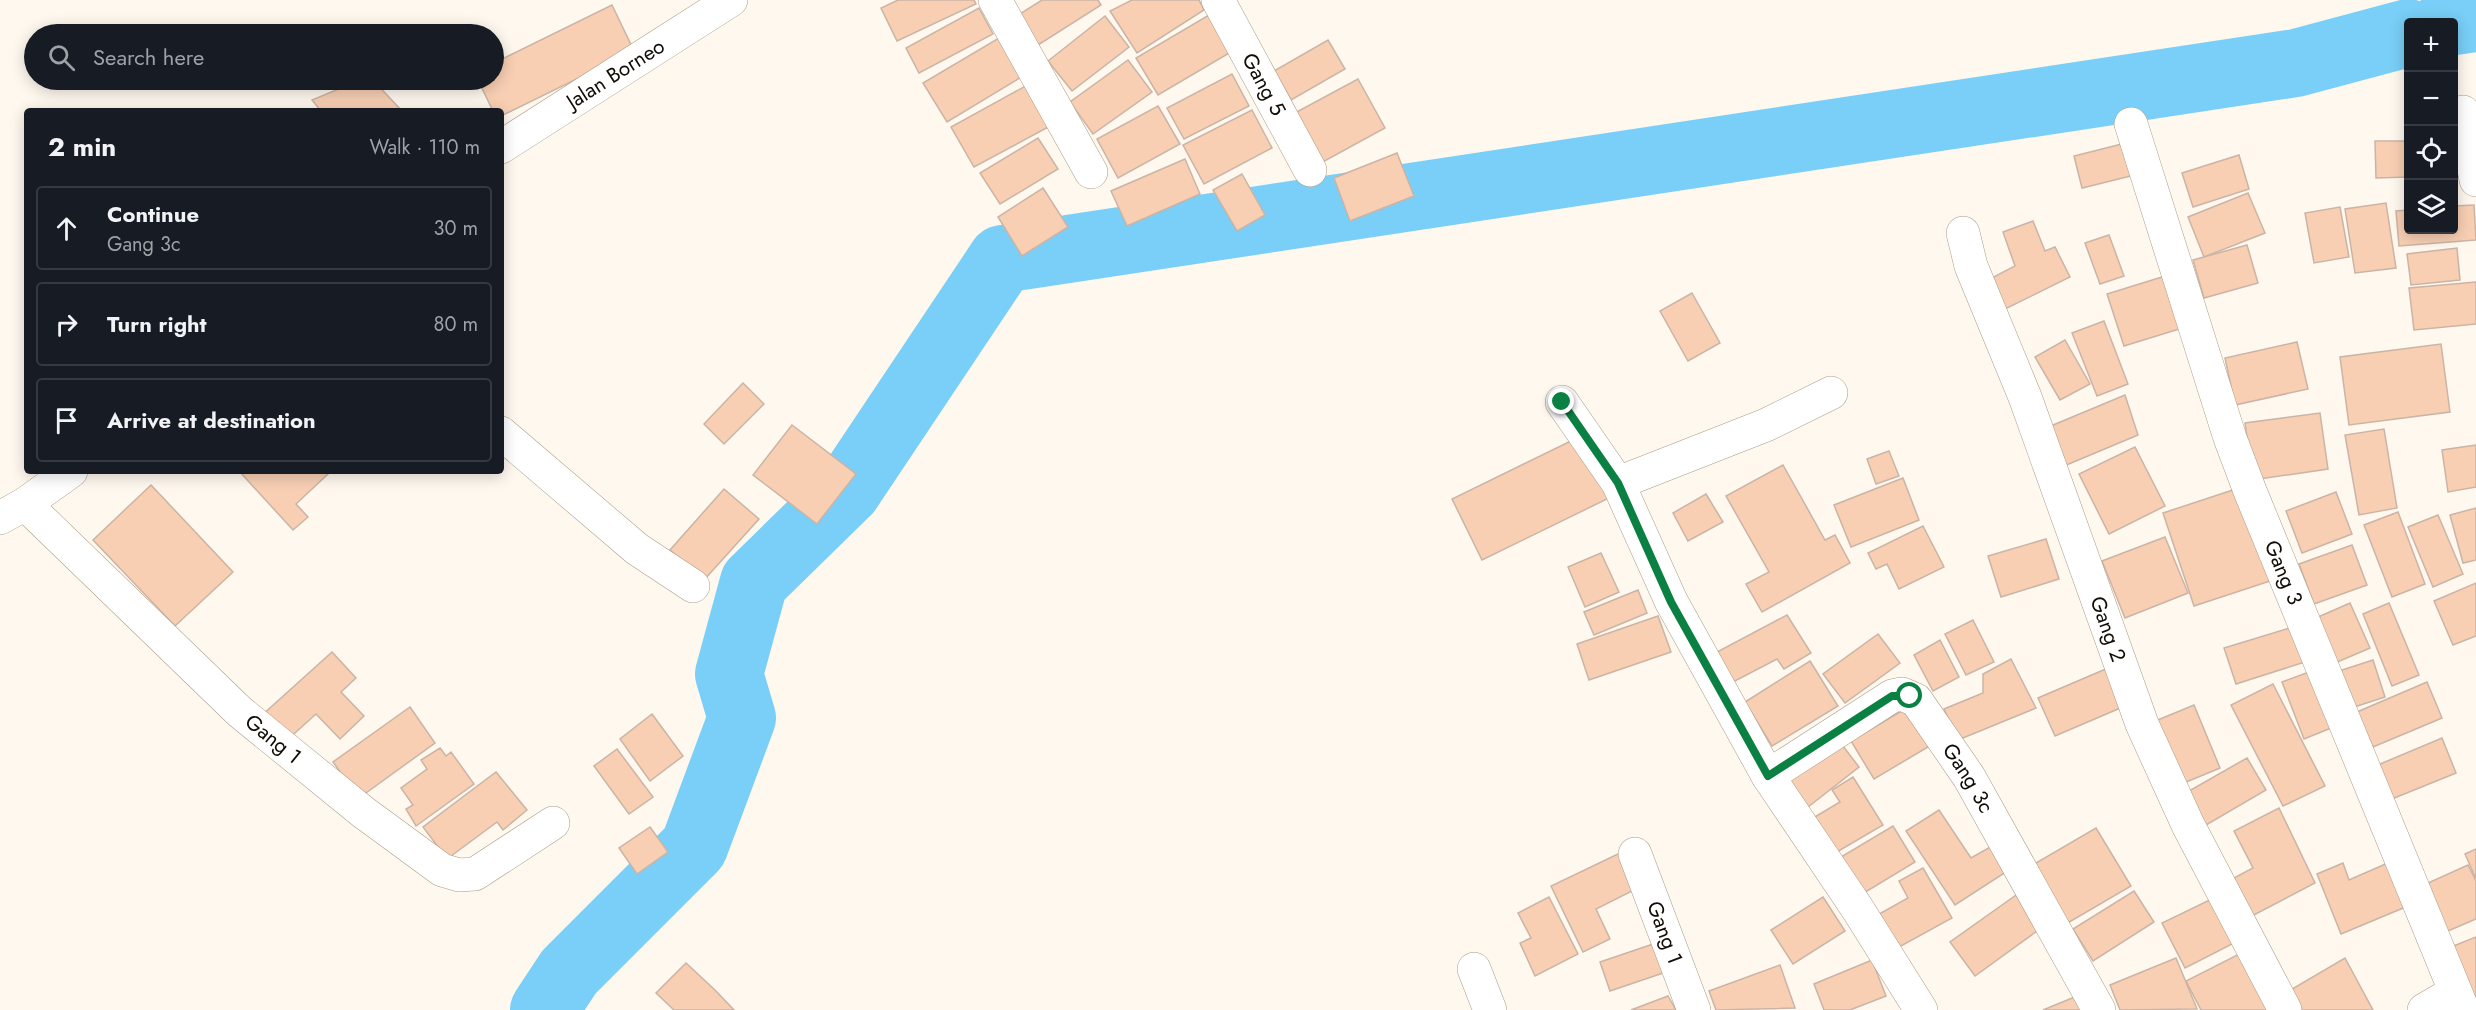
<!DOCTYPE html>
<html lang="en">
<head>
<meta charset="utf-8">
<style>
	:root { --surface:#171b24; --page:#242831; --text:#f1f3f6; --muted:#9ea1a6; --line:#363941 }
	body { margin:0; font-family:Jost,sans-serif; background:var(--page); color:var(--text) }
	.controls { position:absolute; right:18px; top:18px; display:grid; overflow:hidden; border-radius:6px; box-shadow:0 3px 15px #0003 }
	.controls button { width:54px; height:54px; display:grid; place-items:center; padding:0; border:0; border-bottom:2px solid var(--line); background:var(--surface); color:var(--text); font:30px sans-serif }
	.stop { position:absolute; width:18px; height:18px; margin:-14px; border:4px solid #0b8043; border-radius:50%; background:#fff }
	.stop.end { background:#0b8043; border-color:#fff; box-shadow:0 2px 6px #0008 }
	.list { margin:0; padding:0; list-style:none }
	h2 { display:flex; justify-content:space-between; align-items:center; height:78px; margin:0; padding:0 24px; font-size:26px }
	h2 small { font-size:20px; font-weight:400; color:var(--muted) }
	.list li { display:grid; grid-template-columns:39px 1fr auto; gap:18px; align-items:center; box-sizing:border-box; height:84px; margin:0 12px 12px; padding:0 12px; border:2px solid var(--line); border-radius:6px }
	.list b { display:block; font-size:22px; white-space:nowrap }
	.list p { margin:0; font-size:20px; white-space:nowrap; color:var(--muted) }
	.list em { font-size:20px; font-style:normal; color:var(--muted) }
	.icon { flex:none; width:33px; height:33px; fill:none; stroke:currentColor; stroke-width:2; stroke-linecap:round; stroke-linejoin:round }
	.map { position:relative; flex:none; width:2476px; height:1010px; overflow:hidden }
	.search { position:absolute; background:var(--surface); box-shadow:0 3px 15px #0003; left:24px; top:24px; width:480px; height:66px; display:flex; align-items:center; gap:15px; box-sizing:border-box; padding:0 21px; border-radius:33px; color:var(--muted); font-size:22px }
	.panel { position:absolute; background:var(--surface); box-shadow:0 3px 15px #0003; left:24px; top:108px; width:480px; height:366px; border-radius:6px }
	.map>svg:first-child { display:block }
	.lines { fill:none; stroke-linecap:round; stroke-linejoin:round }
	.river { stroke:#79cff7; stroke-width:68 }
	.building { fill:#f8cfb3; stroke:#cbb4a5; stroke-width:1.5 }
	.minor-casing { stroke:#ab9c87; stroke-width:34 }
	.minor { stroke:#fff; stroke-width:33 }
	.route { stroke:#0b8043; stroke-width:8 }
	.labels { text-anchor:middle; stroke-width:4.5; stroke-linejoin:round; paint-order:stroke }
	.street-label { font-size:21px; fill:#110c05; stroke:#fff }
</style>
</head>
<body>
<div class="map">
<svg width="2476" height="1010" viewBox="0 0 2476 1010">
	<rect width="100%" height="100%" fill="#fef8ef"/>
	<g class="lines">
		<!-- river -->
		<g class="river">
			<polyline points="2447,22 2476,18"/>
			<polyline points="544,1010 569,972 694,847 742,718 729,674 754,582 847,491 1002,259 2296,63 2408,33"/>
		</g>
	</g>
	<!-- building -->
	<g class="building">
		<polygon points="898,0 974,0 976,4 897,41 881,8"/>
		<polygon points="1042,0 1098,0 1101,5 1035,47 1015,17"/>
		<polygon points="1132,0 1199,0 1204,10 1137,53 1110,11"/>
		<polygon points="612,5 634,51 501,116 501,111 493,111 478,80 494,80 494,63"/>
		<polygon points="979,8 993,34 919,73 906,48"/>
		<polygon points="1209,15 1231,52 1158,95 1136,58"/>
		<polygon points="1105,16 1129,47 1072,91 1048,61"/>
		<polygon points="999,38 1023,76 947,122 923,83"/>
		<polygon points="1328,40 1345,69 1291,100 1274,71"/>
		<polygon points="1128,60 1152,92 1093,134 1070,102"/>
		<polygon points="1232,74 1249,106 1184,139 1167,108"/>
		<polygon points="1358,79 1385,128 1319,164 1291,115"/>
		<polygon points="360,80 373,80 402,111 321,111 312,100"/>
		<polygon points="1031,83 1054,124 974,167 951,127"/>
		<polygon points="1158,106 1180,144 1118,178 1097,139"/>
		<polygon points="1252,110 1272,148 1204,184 1183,145"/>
		<polygon points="1038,138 1058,169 1000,204 980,173"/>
		<polygon points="2375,141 2408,141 2408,177 2376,178"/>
		<polygon points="2130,142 2139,174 2082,188 2074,156"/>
		<polygon points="1397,153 1414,196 1350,221 1334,178"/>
		<polygon points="2239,155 2249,189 2193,207 2182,173"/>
		<polygon points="1185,159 1200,194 1127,226 1111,191"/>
		<polygon points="1242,174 1265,215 1237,231 1213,190"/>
		<polygon points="1043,188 1068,227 1022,256 998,217"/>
		<polygon points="2248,193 2265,233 2204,257 2188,217"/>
		<polygon points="2386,203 2396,268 2355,273 2345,209"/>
		<polygon points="2474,205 2476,240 2399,246 2396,211 2408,210 2408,230 2454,230 2454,206"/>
		<polygon points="2340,207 2349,257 2314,263 2305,213"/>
		<polygon points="2033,221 2045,251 2055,247 2070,277 2001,311 1986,281 2015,266 2003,232"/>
		<polygon points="2109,235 2124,276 2100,284 2085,243"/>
		<polygon points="2247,245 2258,283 2204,298 2193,260"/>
		<polygon points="2457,248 2460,280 2411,285 2407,254"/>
		<polygon points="2175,273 2192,325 2124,346 2107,294"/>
		<polygon points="2476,282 2476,324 2414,330 2409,288"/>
		<polygon points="1692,293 1720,343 1688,361 1660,311"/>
		<polygon points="2104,321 2128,384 2097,396 2072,333"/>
		<polygon points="2065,340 2090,384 2060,400 2035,357"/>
		<polygon points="2297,342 2308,389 2235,405 2225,358"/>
		<polygon points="2441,344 2450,412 2349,425 2340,357"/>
		<polygon points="743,383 764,404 724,444 704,424"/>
		<polygon points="2125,395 2138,435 2064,466 2046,428"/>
		<polygon points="2320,413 2328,469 2253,480 2245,423"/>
		<polygon points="792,425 856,474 817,524 753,475"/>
		<polygon points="2384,429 2397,508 2359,515 2345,435"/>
		<polygon points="1579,437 1609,498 1482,560 1452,499"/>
		<polygon points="2476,445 2476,487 2448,492 2442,450"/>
		<polygon points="2135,447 2165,506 2109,534 2079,474"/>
		<polygon points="1889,451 1899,476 1876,484 1867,459"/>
		<polygon points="1783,465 1825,540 1835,535 1850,563 1762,612 1746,584 1769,572 1726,496"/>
		<polygon points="239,471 325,471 328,474 296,504 308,517 293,530"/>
		<polygon points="1903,478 1919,520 1851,547 1834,505"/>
		<polygon points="151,485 233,572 175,626 93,540"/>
		<polygon points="2239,488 2270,581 2194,606 2163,513"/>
		<polygon points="724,489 759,519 704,580 670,550"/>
		<polygon points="2336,492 2352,534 2302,553 2286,511"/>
		<polygon points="1706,494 1723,522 1688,541 1673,513"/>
		<polygon points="2476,508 2476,560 2463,563 2450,515"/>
		<polygon points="2398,512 2425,584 2392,597 2364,525"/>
		<polygon points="2438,515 2463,574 2433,587 2408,527"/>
		<polygon points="1923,526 1944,567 1899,589 1887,564 1876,569 1868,553"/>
		<polygon points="2165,537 2188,593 2125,618 2102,561"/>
		<polygon points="2046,539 2059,579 2001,597 1988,556"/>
		<polygon points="2352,545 2367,585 2314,604 2299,564"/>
		<polygon points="1601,553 1619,592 1585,607 1568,567"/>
		<polygon points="2476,583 2476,636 2453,645 2434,601"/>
		<polygon points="1638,590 1647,613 1594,635 1584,612"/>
		<polygon points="2350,603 2370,648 2335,663 2316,618"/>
		<polygon points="2389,603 2419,675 2392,686 2363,614"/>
		<polygon points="1787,615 1811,653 1784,669 1777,659 1733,682 1717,652"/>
		<polygon points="1658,616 1671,652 1589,680 1577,644"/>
		<polygon points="1973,620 1994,662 1966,675 1945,634"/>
		<polygon points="2296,626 2308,661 2236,684 2224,648"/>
		<polygon points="1878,634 1900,663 1845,703 1823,674"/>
		<polygon points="1940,640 1959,677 1933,691 1914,655"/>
		<polygon points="332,652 356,678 341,692 364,716 340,739 316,714 285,742 261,716"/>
		<polygon points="2011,659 2036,708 1958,740 1944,709 1983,693 1983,674"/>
		<polygon points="2373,660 2385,697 2348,709 2336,672"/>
		<polygon points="1810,661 1838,706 1772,746 1745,702"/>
		<polygon points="2108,668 2125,706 2055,736 2038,698"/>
		<polygon points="2309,672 2331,728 2304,739 2282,682"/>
		<polygon points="2427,682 2442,718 2373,747 2357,712"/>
		<polygon points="2273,684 2325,786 2283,806 2231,705"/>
		<polygon points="2194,705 2220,768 2179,785 2153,722"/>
		<polygon points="1910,706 1933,744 1874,779 1851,741"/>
		<polygon points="410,707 435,743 359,798 333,762"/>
		<polygon points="652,714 683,756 650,781 620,739"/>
		<polygon points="1836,737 1859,767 1808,807 1784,777"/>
		<polygon points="2442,738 2456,773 2387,801 2373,767"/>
		<polygon points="440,748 446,756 451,752 474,784 416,826 406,809 413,805 401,788 427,769 421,760"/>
		<polygon points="617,749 653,797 629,814 594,766"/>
		<polygon points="2247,758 2266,790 2201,828 2182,795"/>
		<polygon points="496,772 527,810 503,830 497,822 447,859 423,827"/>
		<polygon points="1853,777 1883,825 1830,856 1808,821 1840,802 1832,790"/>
		<polygon points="2279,808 2315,883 2252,916 2232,879 2253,868 2234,831"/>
		<polygon points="1939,810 1971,858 1992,846 2006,872 1955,905 1906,831"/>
		<polygon points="1893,826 1915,862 1854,899 1831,863"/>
		<polygon points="650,827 668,852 637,874 619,848"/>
		<polygon points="2096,828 2131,886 2066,924 2031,866"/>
		<polygon points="2476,849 2476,879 2465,854"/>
		<polygon points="1620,853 1638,888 1596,909 1610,939 1583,952 1551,886"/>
		<polygon points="2390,862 2408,906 2341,934 2317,874 2343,863 2349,880"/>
		<polygon points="2468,865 2476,881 2476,919 2441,934 2419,887"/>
		<polygon points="1923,868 1952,918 1890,952 1872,918 1908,898 1899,881"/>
		<polygon points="2134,891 2154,922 2093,961 2073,929"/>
		<polygon points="2019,893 2044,926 1975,976 1950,942"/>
		<polygon points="2220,895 2242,939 2185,968 2162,923"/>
		<polygon points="1549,897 1578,954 1535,976 1520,943 1531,938 1518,913"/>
		<polygon points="1823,897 1845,931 1793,964 1771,930"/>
		<polygon points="2476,937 2476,1010 2446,949"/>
		<polygon points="1659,942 1669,971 1610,991 1600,962"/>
		<polygon points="2251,948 2269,1010 2201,1010 2186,981"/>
		<polygon points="2176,958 2197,1009 2120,1010 2110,985"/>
		<polygon points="2345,958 2373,1010 2296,1010 2287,992"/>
		<polygon points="1872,960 1886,996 1850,1010 1824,1010 1814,984"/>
		<polygon points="686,963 716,991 734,1010 674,1010 656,993"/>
		<polygon points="1780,965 1795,1008 1716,1010 1709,991"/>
		<polygon points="1668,996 1676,1010 1631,1010"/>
		<polygon points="2077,996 2083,1010 2043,1010"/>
	</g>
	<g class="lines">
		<!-- minor casing -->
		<g class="minor-casing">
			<g id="minor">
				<polyline points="995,0 1091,172"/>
				<path id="s1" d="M1218,0L1310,170"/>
				<polyline points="2463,112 2476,180"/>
				<path id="s2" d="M2131,124L2230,438L2250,491L2463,1010"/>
				<path id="s3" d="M501,147L731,0"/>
				<path id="s4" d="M1963,233L1971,266L2025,397L2142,724L2188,825L2285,1010"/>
				<polyline points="1562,402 1618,483 1671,601 1768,776 1857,908 1921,1010"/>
				<polyline points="501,433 637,549 693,586"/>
				<polyline points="1618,483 1766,425 1831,393"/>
				<path id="s5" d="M25,504L240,712L363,812L442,870L459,875L475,874L553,823"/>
				<polyline points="0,518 25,504 71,471"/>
				<path id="s6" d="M1768,776L1892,696L1902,694L1916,700L1969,777L2099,1010"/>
				<path id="s7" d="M1635,854L1694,1010"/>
				<polyline points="1474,969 1490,1010"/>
				<polyline points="2424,1010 2455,992"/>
			</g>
		</g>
		<!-- minor -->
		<use href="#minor" class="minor"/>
	</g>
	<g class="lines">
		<!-- route -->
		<polyline class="route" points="1562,402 1618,483 1671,602 1768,776 1892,696 1910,696"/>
	</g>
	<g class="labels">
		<!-- street labels -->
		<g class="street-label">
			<text dy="7" stroke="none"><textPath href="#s3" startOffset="136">Jalan Borneo</textPath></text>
			<text dy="7" stroke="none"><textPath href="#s1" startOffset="96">Gang 5</textPath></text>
			<text dy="7" stroke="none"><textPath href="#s2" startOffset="474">Gang 3</textPath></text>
			<text dy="7" stroke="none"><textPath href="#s4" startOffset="422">Gang 2</textPath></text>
			<text dy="7" stroke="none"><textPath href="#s5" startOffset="342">Gang 1</textPath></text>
			<text dy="7" stroke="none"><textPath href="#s6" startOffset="267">Gang 3c</textPath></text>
			<text dy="7" stroke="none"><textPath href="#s7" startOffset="84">Gang 1</textPath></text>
		</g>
	</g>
</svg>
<div class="controls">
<button>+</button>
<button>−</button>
<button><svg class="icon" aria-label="locate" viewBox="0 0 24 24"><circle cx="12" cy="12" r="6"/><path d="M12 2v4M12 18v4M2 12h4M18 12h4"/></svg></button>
<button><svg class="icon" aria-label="layers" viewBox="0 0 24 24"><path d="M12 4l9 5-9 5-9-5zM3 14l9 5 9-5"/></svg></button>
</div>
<div class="stop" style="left:1910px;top:696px"></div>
<div class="stop end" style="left:1562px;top:402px"></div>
<div class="search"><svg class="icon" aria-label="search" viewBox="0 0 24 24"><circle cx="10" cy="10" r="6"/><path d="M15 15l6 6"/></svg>Search here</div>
<section class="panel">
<h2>2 min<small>Walk · 110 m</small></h2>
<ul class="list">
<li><svg class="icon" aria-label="ahead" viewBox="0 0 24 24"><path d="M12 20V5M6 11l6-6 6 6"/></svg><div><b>Continue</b><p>Gang 3c</p></div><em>30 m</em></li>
<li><svg class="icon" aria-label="right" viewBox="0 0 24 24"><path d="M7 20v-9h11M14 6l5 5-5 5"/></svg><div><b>Turn right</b></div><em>80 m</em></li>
<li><svg class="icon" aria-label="arrive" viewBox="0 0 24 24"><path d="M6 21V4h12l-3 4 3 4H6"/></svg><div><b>Arrive at destination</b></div></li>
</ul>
</section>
</div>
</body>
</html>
